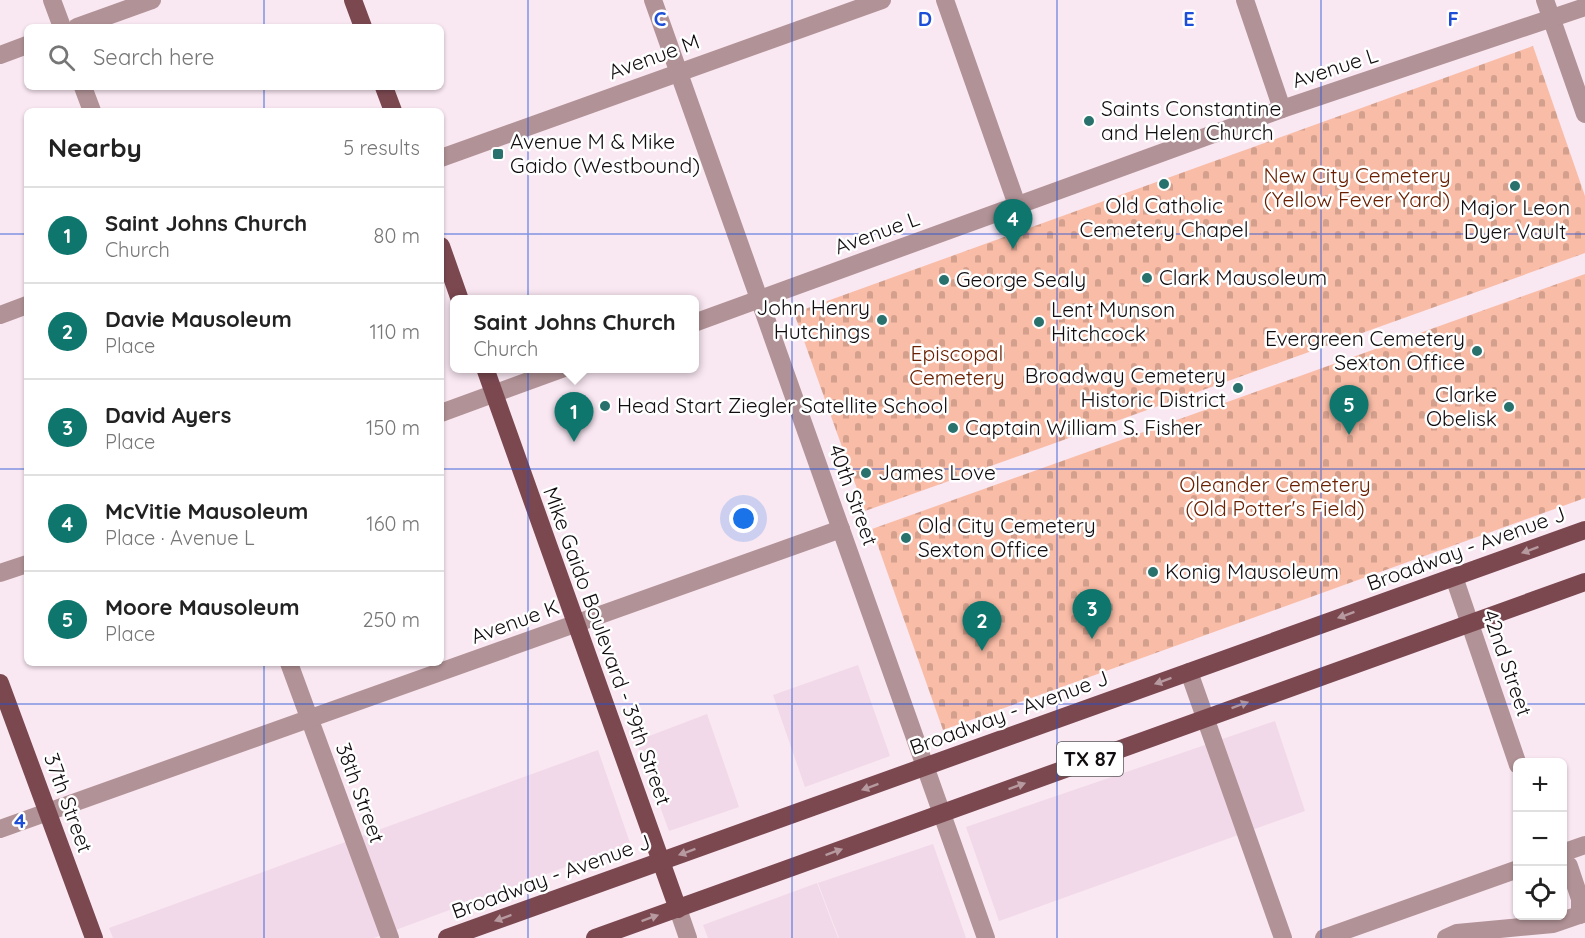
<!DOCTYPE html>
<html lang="en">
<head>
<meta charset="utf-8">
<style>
	:root { --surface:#fff; --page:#f2f2f2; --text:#222; --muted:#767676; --line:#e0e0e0; --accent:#0f766e }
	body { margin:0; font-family:Quicksand,sans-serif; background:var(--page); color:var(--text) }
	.controls { position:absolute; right:18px; bottom:18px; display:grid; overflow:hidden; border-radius:9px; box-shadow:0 2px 4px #0004 }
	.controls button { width:54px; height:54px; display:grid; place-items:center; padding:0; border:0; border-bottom:2px solid var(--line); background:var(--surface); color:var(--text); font:30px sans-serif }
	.you { position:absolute; left:744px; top:519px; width:21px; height:21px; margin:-15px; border:4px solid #fff; border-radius:50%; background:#1a73e8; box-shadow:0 0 0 9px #1a73e833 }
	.badge { display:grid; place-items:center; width:39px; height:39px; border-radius:50%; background:var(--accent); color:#fff; font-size:20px; font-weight:700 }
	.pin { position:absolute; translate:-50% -50px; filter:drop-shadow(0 2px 3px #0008) }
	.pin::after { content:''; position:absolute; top:32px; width:21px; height:18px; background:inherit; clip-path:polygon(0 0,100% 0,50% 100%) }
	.popup { position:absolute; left:450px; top:295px; width:249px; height:78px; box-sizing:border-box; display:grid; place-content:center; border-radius:9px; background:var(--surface); filter:drop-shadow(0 2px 4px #0005); font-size:20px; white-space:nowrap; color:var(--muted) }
	.popup b { font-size:22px; color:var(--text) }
	.popup::after { content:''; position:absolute; left:50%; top:100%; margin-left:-12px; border:12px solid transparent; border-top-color:var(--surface) }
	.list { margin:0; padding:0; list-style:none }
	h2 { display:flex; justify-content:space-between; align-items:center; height:78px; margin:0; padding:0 24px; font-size:26px }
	h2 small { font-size:20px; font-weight:400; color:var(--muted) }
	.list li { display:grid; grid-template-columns:39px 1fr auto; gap:18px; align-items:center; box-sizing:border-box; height:96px; padding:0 24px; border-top:2px solid var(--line) }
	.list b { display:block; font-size:22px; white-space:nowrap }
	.list p { margin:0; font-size:20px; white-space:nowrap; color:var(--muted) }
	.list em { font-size:20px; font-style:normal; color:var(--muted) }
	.icon { flex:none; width:33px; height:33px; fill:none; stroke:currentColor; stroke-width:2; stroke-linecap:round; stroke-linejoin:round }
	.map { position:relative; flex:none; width:1585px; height:938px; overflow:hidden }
	.search { position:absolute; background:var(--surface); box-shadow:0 2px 4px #0004; left:24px; top:24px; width:420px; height:66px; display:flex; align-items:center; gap:15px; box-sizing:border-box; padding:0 21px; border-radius:9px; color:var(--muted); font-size:22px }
	.panel { position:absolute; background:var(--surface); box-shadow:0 2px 4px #0004; left:24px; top:108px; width:420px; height:558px; border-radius:9px }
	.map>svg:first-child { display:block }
	.built { fill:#f1d9e9 }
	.cemetery { fill:url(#cemetery-stones) }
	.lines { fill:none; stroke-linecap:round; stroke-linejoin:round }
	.minor { stroke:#b19296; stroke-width:18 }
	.major { stroke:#7b4850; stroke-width:18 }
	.oneway { fill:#b69a9f }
	.grid { fill:none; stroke:#1d4ed8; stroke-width:1.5; stroke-opacity:0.55 }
	.poi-dot { fill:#28716c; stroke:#fff; stroke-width:2 }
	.labels { text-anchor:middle; stroke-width:5; stroke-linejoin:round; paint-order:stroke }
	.shield { fill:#fff; stroke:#585557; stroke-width:1.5 }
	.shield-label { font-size:20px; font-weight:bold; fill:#110c0f }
	.street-label { font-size:21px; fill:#110c0f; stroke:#fff }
	.poi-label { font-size:21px; fill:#110c0f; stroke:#fff; text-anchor:start }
	.park-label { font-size:21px; fill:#6a2000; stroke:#fff }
	.grid-label { font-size:20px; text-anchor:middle; font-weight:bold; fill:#1d4ed8; stroke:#fff; stroke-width:5; stroke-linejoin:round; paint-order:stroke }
</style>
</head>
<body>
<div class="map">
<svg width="1585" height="938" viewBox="0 0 1585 938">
	<defs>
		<pattern id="cemetery-stones" width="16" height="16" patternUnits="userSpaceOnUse" patternTransform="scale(1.5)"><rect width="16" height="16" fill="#f9bca6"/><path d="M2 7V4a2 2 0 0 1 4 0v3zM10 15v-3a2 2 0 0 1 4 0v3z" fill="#d4a08e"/></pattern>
	</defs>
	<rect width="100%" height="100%" fill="#f9e7f2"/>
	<!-- built -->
	<g class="built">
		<polygon points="858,665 890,756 805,787 773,695"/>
		<polygon points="707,714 739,807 669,831 636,741"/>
		<polygon points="1275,721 1305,811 999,921 966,827"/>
		<polygon points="598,750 630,843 374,938 113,938 109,928"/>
		<polygon points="933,844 966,938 839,938 818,883"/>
		<polygon points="817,883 838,938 708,938 703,925"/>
	</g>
	<!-- cemetery -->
	<g class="cemetery">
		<polygon points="1533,46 1585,196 1585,253 865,511 794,313"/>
		<polygon points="1585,274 1585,498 943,730 872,529"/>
	</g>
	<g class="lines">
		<!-- minor -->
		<g class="minor">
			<polyline points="52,0 62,27"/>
			<polyline points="653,0 986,938"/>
			<polyline points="945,0 1017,205"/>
			<polyline points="1245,0 1282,109"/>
			<polyline points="1545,0 1585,114"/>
			<polyline points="77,27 152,0"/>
			<polyline points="0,55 27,45"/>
			<polyline points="83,87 92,111"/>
			<polyline points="441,158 882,0"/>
			<polyline points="0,315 27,305"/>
			<polyline points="694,323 1282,109 1585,7"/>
			<polyline points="441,413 564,368"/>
			<polyline points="0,573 27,564"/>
			<polyline points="1454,577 1518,765"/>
			<polyline points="289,663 390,938"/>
			<polyline points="1189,672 1283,938"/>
			<polyline points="0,829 841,529"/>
			<polyline points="1562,853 1585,845"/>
			<polyline points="1562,864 1569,866 1580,899 1580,915"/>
			<polyline points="678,909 688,938"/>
			<polyline points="1324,938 1518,869"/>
			<polyline points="1446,938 1457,933 1553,924 1585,913"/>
		</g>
		<!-- major -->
		<g class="major">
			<polyline points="353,0 363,27"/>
			<polyline points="384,87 393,111"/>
			<polyline points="441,246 460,300"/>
			<polyline points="485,368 678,909"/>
			<polyline points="0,683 94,938"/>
			<polyline points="447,938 1585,530"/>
			<polyline points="595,938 1585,582"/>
		</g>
	</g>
	<!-- one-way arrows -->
	<defs><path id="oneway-solid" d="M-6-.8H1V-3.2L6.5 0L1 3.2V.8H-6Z" transform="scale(1.5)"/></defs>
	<g class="oneway">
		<use href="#oneway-solid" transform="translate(1530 550) rotate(160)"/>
		<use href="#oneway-solid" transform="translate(1346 615) rotate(160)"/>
		<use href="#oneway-solid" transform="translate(1163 681) rotate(160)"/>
		<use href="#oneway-solid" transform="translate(1240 705) rotate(-20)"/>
		<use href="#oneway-solid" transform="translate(1017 786) rotate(-20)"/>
		<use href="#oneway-solid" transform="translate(870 787) rotate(160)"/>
		<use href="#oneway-solid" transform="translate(687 852) rotate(160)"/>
		<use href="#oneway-solid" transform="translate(834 852) rotate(-20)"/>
		<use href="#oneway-solid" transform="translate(503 918) rotate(160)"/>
		<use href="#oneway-solid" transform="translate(650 918) rotate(-20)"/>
	</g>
	<!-- grid -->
	<path class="grid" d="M264,0V27M528,0V938M792,0V938M1057,0V938M1321,0V938M264,87V111M0,234H27M441,234H1585M0,469H27M441,469H1585M264,663V938M0,704H1585"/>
	<!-- markers -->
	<g class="poi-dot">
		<circle cx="1089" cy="121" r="6"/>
		<rect x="492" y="148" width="12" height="12" rx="3"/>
		<circle cx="1164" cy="184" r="6"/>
		<circle cx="1515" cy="186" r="6"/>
		<circle cx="1147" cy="278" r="6"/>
		<circle cx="944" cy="280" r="6"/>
		<circle cx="882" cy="320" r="6"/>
		<circle cx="1039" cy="322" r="6"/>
		<circle cx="1477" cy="351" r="6"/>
		<circle cx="1238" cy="388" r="6"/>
		<circle cx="605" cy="406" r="6"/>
		<circle cx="1509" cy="407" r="6"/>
		<circle cx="953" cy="428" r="6"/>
		<circle cx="866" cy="473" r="6"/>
		<circle cx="906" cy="538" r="6"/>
		<circle cx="1153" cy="572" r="6"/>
	</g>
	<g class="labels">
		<!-- shield labels -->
		<rect class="shield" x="1057" y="742" width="66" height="34" rx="4.5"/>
		<g class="shield-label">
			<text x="1090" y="766">TX 87</text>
		</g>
		<!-- street labels -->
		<g class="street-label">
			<text transform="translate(654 57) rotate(-20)" y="7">Avenue M</text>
			<text transform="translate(1335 68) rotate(-18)" y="7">Avenue L</text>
			<text transform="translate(877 233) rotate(-20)" y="7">Avenue L</text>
			<text transform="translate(853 495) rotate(70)" y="7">40th Street</text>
			<text transform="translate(1466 549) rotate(-20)" y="7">Broadway - Avenue J</text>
			<text transform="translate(515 622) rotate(-20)" y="7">Avenue K</text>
			<text transform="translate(607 646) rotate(70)" y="7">Mike Gaido Boulevard - 39th Street</text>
			<text transform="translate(1507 663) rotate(71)" y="7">42nd Street</text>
			<text transform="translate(1009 713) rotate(-20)" y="7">Broadway - Avenue J</text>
			<text transform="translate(360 793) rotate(70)" y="7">38th Street</text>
			<text transform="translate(68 803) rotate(70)" y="7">37th Street</text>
			<text transform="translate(551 877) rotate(-20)" y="7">Broadway - Avenue J</text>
		</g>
		<!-- poi labels -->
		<g class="poi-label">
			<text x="1101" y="116">Saints Constantine<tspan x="1101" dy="24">and Helen Church</tspan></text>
			<text x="510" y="149">Avenue M &amp; Mike<tspan x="510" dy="24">Gaido (Westbound)</tspan></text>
			<text x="1164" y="213" text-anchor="middle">Old Catholic<tspan x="1164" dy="24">Cemetery Chapel</tspan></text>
			<text x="1515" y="215" text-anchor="middle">Major Leon<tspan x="1515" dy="24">Dyer Vault</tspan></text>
			<text x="1159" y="285">Clark Mausoleum</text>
			<text x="956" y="287">George Sealy</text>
			<text x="870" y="315" text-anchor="end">John Henry<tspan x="870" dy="24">Hutchings</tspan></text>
			<text x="1051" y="317">Lent Munson<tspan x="1051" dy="24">Hitchcock</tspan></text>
			<text x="1465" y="346" text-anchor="end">Evergreen Cemetery<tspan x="1465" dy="24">Sexton Office</tspan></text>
			<text x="1226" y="383" text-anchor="end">Broadway Cemetery<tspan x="1226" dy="24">Historic District</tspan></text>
			<text x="1497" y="402" text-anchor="end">Clarke<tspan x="1497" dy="24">Obelisk</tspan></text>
			<text x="617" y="413">Head Start Ziegler Satellite School</text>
			<text x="965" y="435">Captain William S. Fisher</text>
			<text x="878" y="480">James Love</text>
			<text x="918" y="533">Old City Cemetery<tspan x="918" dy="24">Sexton Office</tspan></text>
			<text x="1165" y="579">Konig Mausoleum</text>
		</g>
		<!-- park labels -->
		<g class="park-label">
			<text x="1357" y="183">New City Cemetery<tspan x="1357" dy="24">(Yellow Fever Yard)</tspan></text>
			<text x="957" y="361">Episcopal<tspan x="957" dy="24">Cemetery</tspan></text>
			<text x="1275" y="492">Oleander Cemetery<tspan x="1275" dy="24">(Old Potter's Field)</tspan></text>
		</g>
	</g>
	<g class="grid-label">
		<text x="660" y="26">C</text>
		<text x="925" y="26">D</text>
		<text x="1189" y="26">E</text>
		<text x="1453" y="26">F</text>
		<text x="20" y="828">4</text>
	</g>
</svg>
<div class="controls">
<button>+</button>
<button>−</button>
<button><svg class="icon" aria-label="locate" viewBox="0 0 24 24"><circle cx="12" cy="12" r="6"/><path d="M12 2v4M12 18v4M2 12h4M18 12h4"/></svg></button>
</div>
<div class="you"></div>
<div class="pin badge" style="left:574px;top:442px">1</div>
<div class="popup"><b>Saint Johns Church</b>Church</div>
<div class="pin badge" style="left:982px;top:651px">2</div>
<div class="pin badge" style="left:1092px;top:639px">3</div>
<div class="pin badge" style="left:1013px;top:249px">4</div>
<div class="pin badge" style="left:1349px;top:435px">5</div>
<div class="search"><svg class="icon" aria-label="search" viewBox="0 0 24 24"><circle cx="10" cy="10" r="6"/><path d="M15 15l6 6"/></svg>Search here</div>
<section class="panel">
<h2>Nearby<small>5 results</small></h2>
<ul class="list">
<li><span class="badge">1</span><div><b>Saint Johns Church</b><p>Church</p></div><em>80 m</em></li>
<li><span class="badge">2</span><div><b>Davie Mausoleum</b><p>Place</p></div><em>110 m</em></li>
<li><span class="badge">3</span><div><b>David Ayers</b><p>Place</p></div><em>150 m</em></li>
<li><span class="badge">4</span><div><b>McVitie Mausoleum</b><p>Place · Avenue L</p></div><em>160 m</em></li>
<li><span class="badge">5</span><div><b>Moore Mausoleum</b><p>Place</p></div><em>250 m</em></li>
</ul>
</section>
</div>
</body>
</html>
